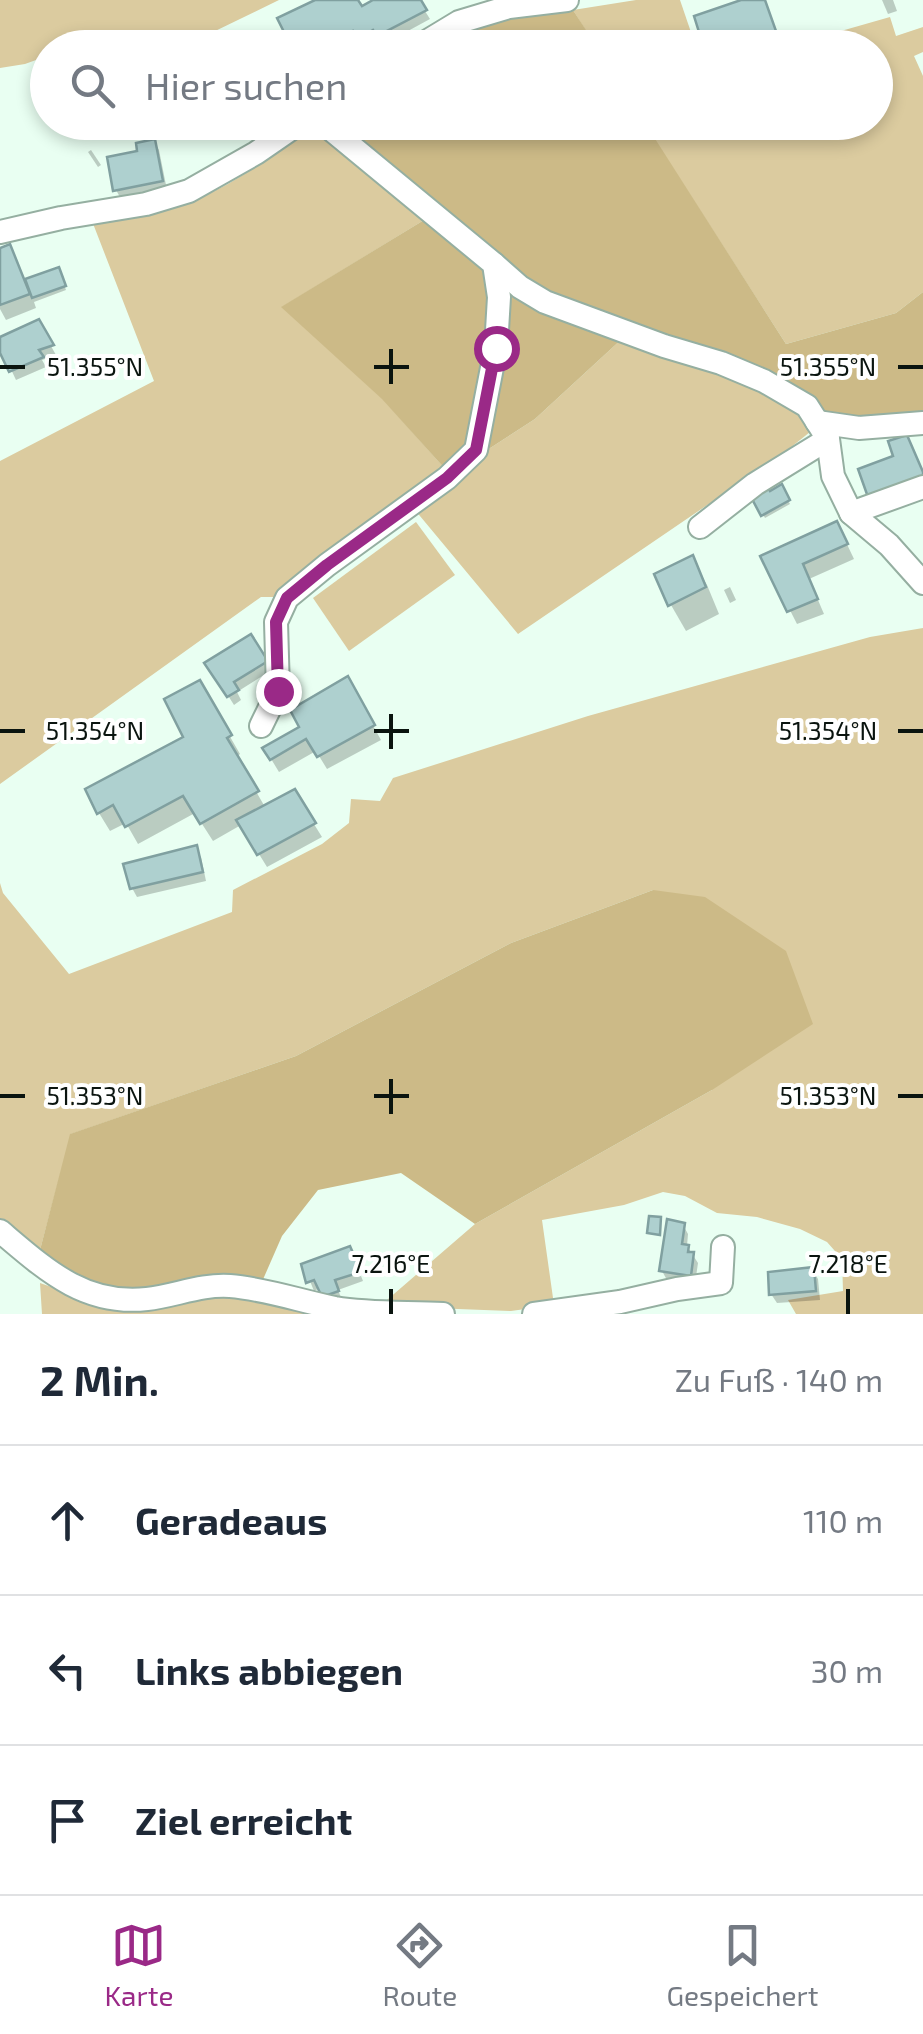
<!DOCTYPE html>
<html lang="de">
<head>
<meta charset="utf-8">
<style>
	:root { --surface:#fff; --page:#f2f2f3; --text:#1f2937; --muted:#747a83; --line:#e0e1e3; --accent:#9a2987 }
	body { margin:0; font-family:"Exo 2",sans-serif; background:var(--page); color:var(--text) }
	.stop { position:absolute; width:30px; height:30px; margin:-22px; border:8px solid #9a2987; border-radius:50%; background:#fff }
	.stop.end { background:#9a2987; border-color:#fff; box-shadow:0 2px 10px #0008 }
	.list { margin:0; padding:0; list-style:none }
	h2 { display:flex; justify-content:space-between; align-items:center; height:130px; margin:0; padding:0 40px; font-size:42px }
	h2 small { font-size:32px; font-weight:400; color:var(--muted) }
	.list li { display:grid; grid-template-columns:65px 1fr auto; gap:30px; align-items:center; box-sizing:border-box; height:150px; padding:0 40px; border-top:2px solid var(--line) }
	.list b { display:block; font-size:38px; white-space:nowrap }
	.list em { font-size:32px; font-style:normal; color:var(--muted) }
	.icon { flex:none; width:55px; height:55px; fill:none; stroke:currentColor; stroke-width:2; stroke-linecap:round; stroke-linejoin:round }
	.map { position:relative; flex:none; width:923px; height:1314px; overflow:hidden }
	.search { position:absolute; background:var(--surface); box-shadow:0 5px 15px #0003; left:30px; right:30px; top:30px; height:110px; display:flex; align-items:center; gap:25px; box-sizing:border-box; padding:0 35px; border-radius:55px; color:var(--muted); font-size:38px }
	.sheet { height:580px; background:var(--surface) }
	nav { display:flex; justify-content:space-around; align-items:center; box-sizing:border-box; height:140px; border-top:2px solid var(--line); background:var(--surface); font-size:28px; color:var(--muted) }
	nav a { display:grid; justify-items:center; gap:5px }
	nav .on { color:var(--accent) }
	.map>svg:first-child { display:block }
	.green { fill:#dbcb9f }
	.forest { fill:#ccba87 }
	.shadow { fill:#0003 }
	.building { fill:#aed0cf; stroke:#80a0a0; stroke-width:2.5 }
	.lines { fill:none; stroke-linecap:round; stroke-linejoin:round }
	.minor-casing { stroke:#95afa1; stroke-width:26 }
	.minor { stroke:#fff; stroke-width:22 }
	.route { stroke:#9a2987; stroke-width:12 }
	.ticks { fill:none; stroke:#0a140f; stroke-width:4 }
	.ticks-label { font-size:25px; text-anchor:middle; fill:#0a140f; stroke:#fff; stroke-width:8; stroke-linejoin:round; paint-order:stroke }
</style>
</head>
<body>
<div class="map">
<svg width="923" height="1314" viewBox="0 0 923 1314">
	<rect width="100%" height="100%" fill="#e9fff2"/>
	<!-- green -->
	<g class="green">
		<polygon points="0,0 279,0 209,34 106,37 75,47 48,48 47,56 25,64 0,68"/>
		<polygon points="636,0 680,0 696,47 596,47 573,10"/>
		<polygon points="890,17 896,36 923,27 923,52 914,56 923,76 923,292 896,313 786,344 644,123 876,122 876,48 846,47 841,31"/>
		<path d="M313,129L429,217L282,307L383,399L447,471L276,597H261L0,784V461L154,381L92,221C128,215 165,212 199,198C239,182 276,152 313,129Z"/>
		<polygon points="624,337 720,368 806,413 815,428 785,452 518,634 415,510 481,454 535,419"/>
		<polygon points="416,522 455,575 349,651 313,598"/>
		<polygon points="923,628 923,1314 796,1314 788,1300 843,1291 842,1259 827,1242 800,1229 757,1217 717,1213 685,1196 663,1192 624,1205 542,1220 554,1305 511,1311 380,1306 475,1224 712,1090 653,890 511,943 296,1056 71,1134 40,1250 0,1220 0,883 3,893 69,974 232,912 233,890 322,844 349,823 351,799 380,801 393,778 588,716 870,637"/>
		<polygon points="40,1283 97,1303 228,1290 334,1314 42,1314"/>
	</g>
	<!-- forest -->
	<g class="forest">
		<polygon points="573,10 597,47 431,48 485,22"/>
		<polygon points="333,123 645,123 786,344 896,313 923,292 923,417 907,419 825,416 547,297"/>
		<polygon points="429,217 490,265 496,296 473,449 447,471 382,399 281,307"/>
		<polygon points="501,276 624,337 535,419 481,454"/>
		<polygon points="653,890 705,897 786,951 813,1024 712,1090 475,1224 401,1173 318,1190 282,1236 261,1284 125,1293 83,1286 40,1250 70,1134 296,1056 511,943"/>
	</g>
	<!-- shadow -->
	<g class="shadow">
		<polygon points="320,0 355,0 361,9 378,0 418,0 430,19 384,44 380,37 365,46 359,39 344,48 294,48"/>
		<polygon points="749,0 764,0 782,46 707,48"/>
		<polygon points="882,0 893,0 897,11 888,14"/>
		<polygon points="154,141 159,150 167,190 121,199 116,190 140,153"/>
		<polygon points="91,150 101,165 98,167 88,152"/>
		<polygon points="9,247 26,282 58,270 66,290 34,302 36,308 6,320 0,309 0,251"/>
		<polygon points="38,323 56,355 42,360 46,367 16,380 0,346 0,340"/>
		<polygon points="781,488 790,504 765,518 754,498 769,494"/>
		<polygon points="844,538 854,559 809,579 824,614 797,624 763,557"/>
		<polygon points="692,558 707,585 719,614 686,631 671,605 658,575"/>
		<polygon points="730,587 736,600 730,603 724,590"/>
		<polygon points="251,638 270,671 237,692 241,700 234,705 208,664"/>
		<polygon points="347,679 381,740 327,769 316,751 279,772 265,749 303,728"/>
		<polygon points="199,683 240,754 236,757 265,807 294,792 322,837 267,867 241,825 213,841 195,813 138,844 126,823 110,831 99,813 186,738"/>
		<polygon points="195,848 201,857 206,881 137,897 132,888"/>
		<polygon points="683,1225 688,1234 687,1246 698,1263 695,1284 667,1280 662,1271"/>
		<polygon points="354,1258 363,1281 338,1290 342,1300 329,1305 320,1288 314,1291 304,1266"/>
		<polygon points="813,1270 818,1279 820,1300 777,1303 771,1294"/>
	</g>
	<!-- building -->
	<g class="building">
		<polygon points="315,0 358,0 362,6 373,0 421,0 427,10 377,36 373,30 359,39 353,31 324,48 292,48 277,18"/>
		<polygon points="741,0 765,0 776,31 732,48 704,48 694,16"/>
		<polygon points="155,139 163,181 113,191 107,157 137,151 136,143"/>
		<polygon points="10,244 30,294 0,305 0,248"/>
		<polygon points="59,267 66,286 32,298 25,279"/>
		<polygon points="39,319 54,345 39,350 44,357 9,372 0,353 0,337"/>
		<polygon points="907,435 923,472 923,477 869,500 858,469 893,456 888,441"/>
		<polygon points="782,484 790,500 761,516 751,497 768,488 770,491"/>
		<polygon points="837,521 848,544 803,564 818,599 787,612 760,556"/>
		<polygon points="693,555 706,587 668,606 654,574"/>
		<polygon points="251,634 268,661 234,682 239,690 227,697 204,663"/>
		<polygon points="348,676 375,725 317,757 306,739 270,760 262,748 299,727 290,710"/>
		<polygon points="200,680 232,735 227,738 259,791 200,824 183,796 125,827 113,805 97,814 85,789 183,737 164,699"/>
		<polygon points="295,789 316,823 257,855 236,820"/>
		<polygon points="197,845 203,872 130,889 123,864"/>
		<polygon points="649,1216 661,1217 660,1235 647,1233"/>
		<polygon points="667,1219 685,1223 682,1244 689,1245 688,1252 694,1252 691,1276 659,1271"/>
		<polygon points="350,1246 361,1272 335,1280 339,1291 322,1297 314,1280 306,1283 301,1264"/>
		<polygon points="814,1267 816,1291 769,1295 768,1272"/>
	</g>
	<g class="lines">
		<!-- minor casing -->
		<g class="minor-casing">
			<g id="minor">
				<polyline points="416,48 459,22 509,7 567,0"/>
				<polyline points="0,232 61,218 146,204 189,191 256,153 301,122"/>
				<polyline points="494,264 520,287 545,302 664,346 721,363 764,381 807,406 828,439 755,484 700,527"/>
				<polyline points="817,422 859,428 923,423"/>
				<polyline points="828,439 833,476 851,513 889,545 923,583"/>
				<polyline points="851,513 923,487"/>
				<polyline points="261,726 278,691 276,622 287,598 327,565 447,478 476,450 496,347 499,297 494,264 322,122"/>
				<path d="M0,1231C45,1269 84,1306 147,1299C175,1296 201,1284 230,1286C266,1289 300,1301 335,1308C370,1314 408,1312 443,1314"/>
				<polyline points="534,1314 620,1302 677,1289 721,1283 723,1247"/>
			</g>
		</g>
		<!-- minor -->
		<use href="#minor" class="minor"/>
	</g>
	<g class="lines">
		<!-- route -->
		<polyline class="route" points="278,691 276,622 287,598 327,565 447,478 476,450 496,348"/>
	</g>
	<!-- ticks -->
	<path class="ticks" d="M391,349V384M0,367H25M374,367H409M898,367H923M391,714V749M0,731H25M374,731H409M898,731H923M391,1079V1114M0,1096H25M374,1096H409M898,1096H923M391,1289V1314M848,1289V1314"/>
	<g class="ticks-label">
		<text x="95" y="376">51.355°N</text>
		<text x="828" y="376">51.355°N</text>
		<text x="95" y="740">51.354°N</text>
		<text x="828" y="740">51.354°N</text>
		<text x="95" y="1105">51.353°N</text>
		<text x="828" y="1105">51.353°N</text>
		<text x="391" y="1273">7.216°E</text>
		<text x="848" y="1273">7.218°E</text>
	</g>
</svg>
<div class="stop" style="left:496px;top:348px"></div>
<div class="stop end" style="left:278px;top:691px"></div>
<div class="search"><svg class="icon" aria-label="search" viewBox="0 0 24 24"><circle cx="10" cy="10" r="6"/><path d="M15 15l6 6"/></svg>Hier suchen</div>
</div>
<section class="sheet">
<h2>2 Min.<small>Zu Fuß · 140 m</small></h2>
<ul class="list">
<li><svg class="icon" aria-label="ahead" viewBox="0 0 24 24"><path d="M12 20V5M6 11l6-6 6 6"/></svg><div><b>Geradeaus</b></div><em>110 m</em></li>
<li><svg class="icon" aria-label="left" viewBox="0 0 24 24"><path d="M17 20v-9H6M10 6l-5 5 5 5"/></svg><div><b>Links abbiegen</b></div><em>30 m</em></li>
<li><svg class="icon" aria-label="arrive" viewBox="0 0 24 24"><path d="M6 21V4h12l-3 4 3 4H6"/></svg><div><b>Ziel erreicht</b></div></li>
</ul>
</section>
<nav>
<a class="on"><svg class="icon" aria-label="map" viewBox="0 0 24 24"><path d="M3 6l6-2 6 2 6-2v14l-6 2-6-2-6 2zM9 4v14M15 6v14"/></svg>Karte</a>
<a><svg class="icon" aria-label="directions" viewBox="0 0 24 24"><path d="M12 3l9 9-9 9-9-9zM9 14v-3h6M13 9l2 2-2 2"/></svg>Route</a>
<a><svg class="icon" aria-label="saved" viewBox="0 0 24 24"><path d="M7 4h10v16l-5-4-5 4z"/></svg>Gespeichert</a>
</nav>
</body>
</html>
